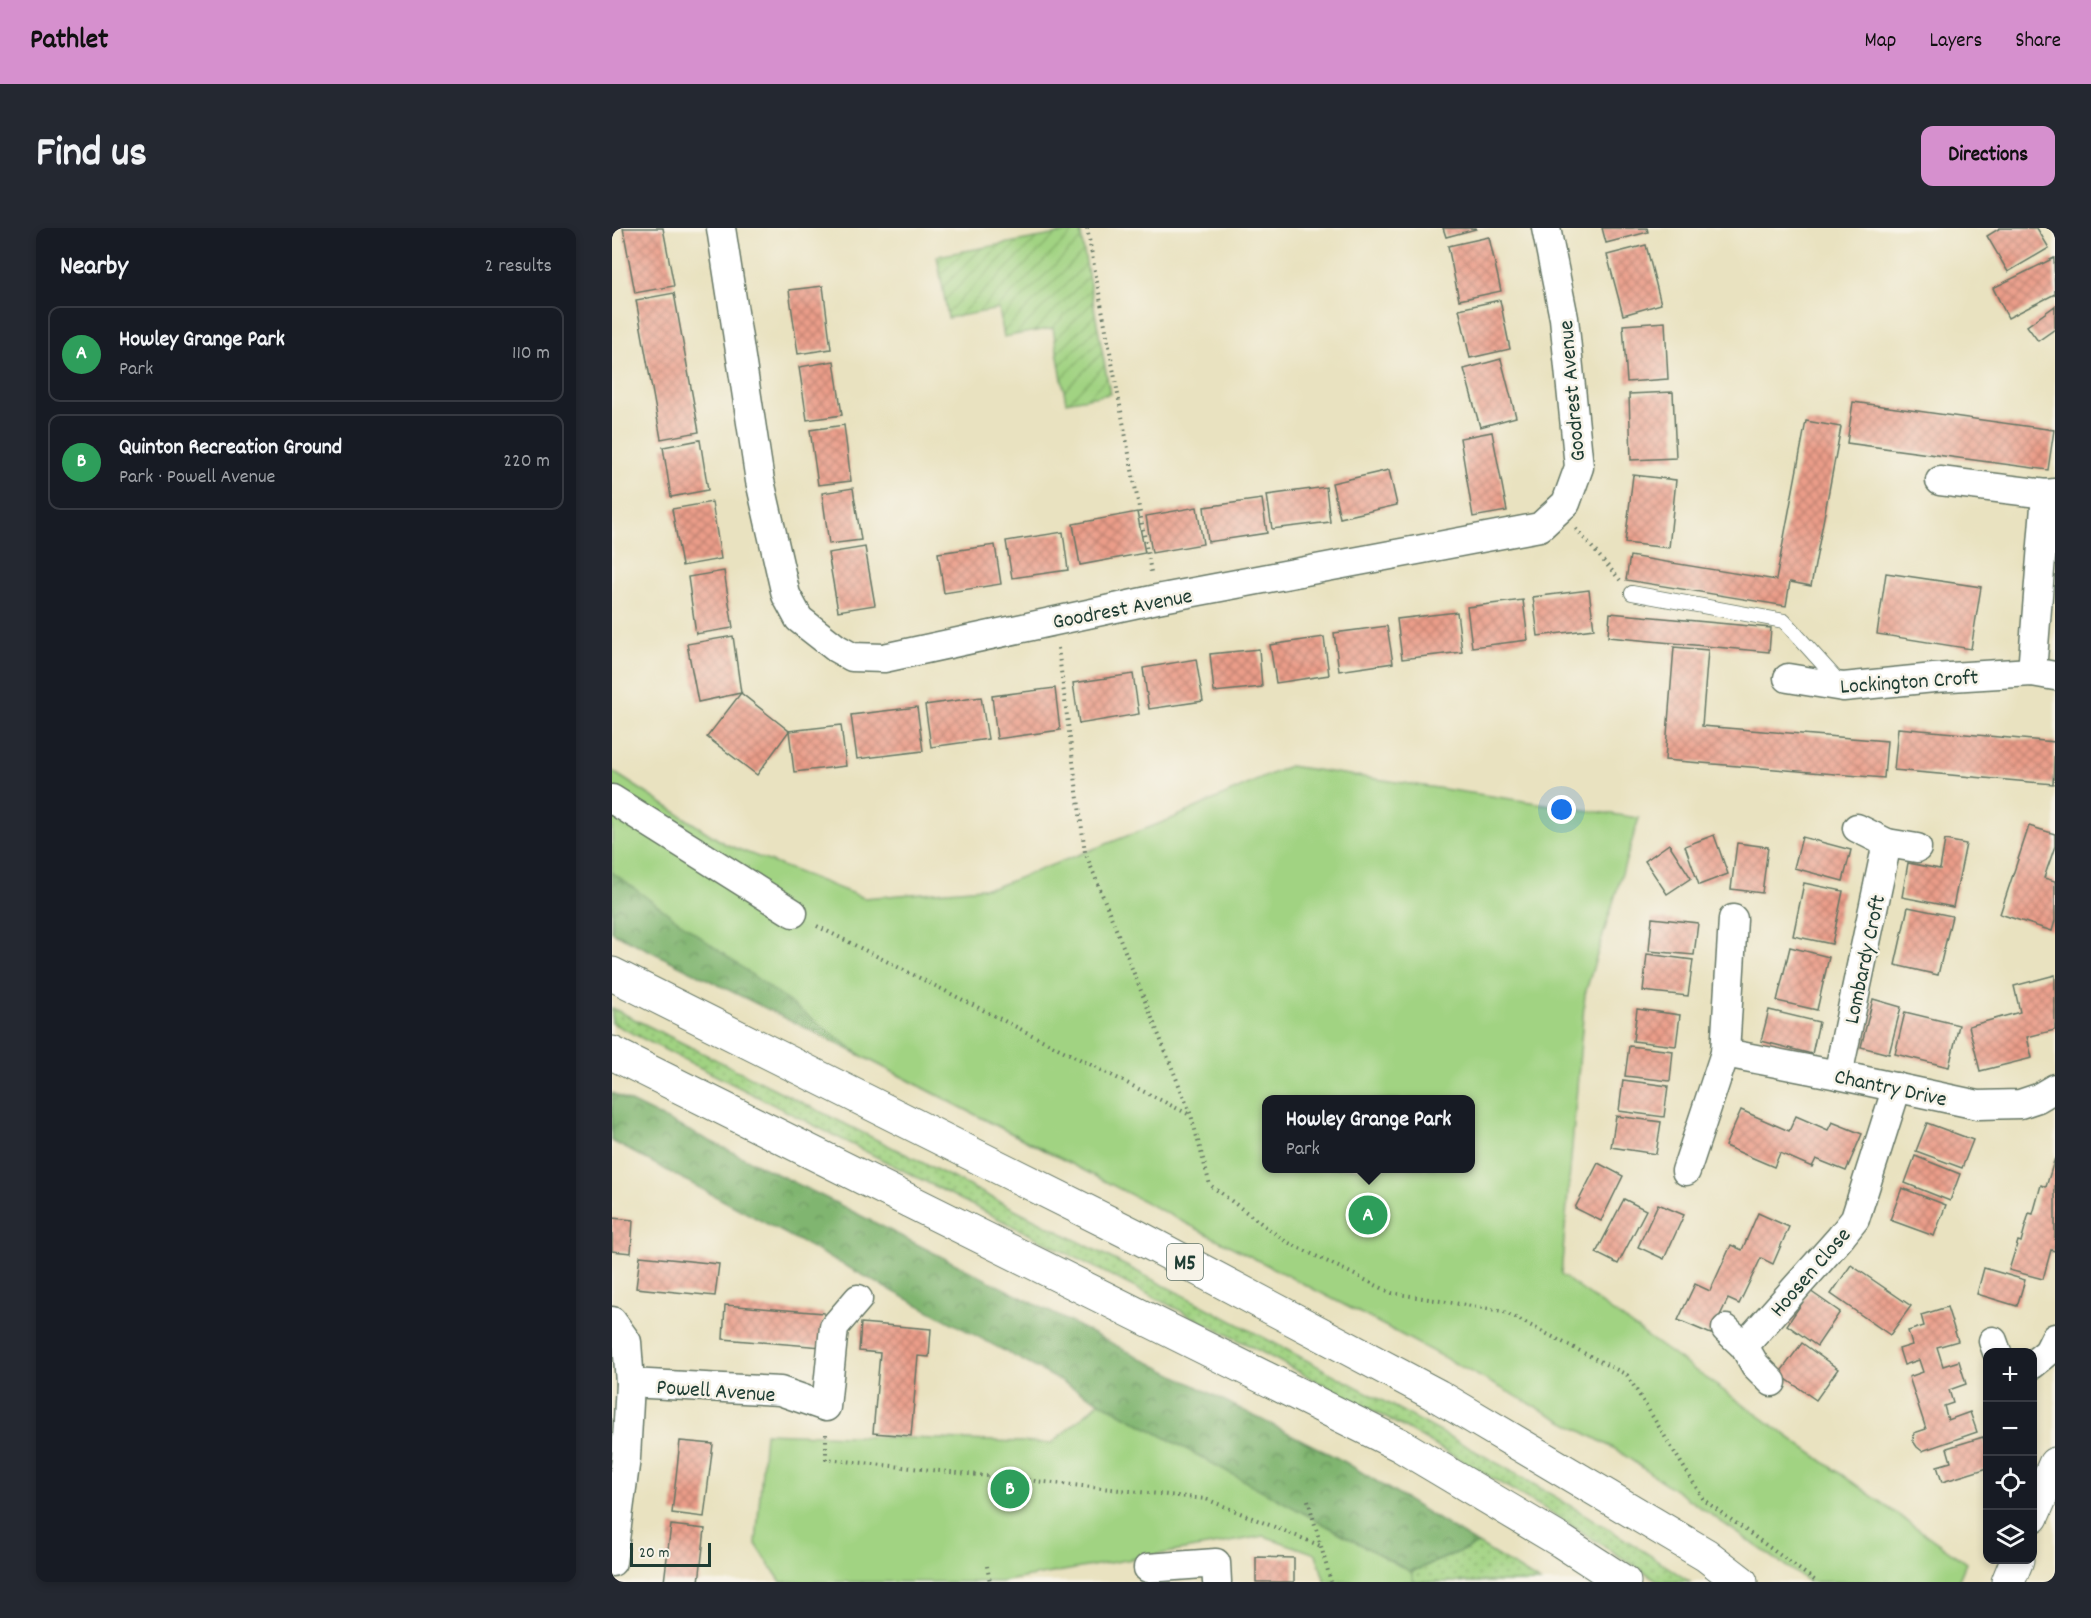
<!DOCTYPE html>
<html lang="en">
<head>
<meta charset="utf-8">
<style>
	:root { --surface:#171b24; --page:#242831; --text:#f1f3f6; --muted:#9ea1a6; --line:#363941; --accent:#d690ce }
	body { margin:0; font-family:Dekko,sans-serif; background:var(--page); color:var(--text) }
	.controls { position:absolute; right:18px; bottom:18px; display:grid; overflow:hidden; border-radius:12px; box-shadow:0 3px 9px #0003 }
	.controls button { width:54px; height:54px; display:grid; place-items:center; padding:0; border:0; border-bottom:2px solid var(--line); background:var(--surface); color:var(--text); font:30px sans-serif }
	.scale { position:absolute; left:18px; bottom:15px; width:81px; box-sizing:border-box; padding-left:6px; border:3px solid #1f3d34; border-top:0; font-size:16px; line-height:21px; white-space:nowrap; color:#1f3d34; -webkit-text-stroke:4px #f7f3e8; paint-order:stroke }
	.you { position:absolute; left:950px; top:582px; width:21px; height:21px; margin:-15px; border:4px solid #fff; border-radius:50%; background:#1a73e8; box-shadow:0 0 0 9px #1a73e833 }
	.badge { display:grid; place-items:center; width:39px; height:39px; border-radius:50%; background:var(--accent); color:#fff; font-size:20px; font-weight:700 }
	.pin { position:absolute; translate:-50% -50%; border:3px solid #fff; box-shadow:0 2px 6px #0006 }
	.popup { position:absolute; left:650px; top:867px; width:213px; height:78px; box-sizing:border-box; display:grid; place-content:center; border-radius:12px; background:var(--surface); filter:drop-shadow(0 2px 4px #0005); font-size:20px; white-space:nowrap; color:var(--muted) }
	.popup b { font-size:22px; color:var(--text) }
	.popup::after { content:''; position:absolute; left:50%; top:100%; margin-left:-12px; border:12px solid transparent; border-top-color:var(--surface) }
	.list { margin:0; padding:0; list-style:none }
	h2 { display:flex; justify-content:space-between; align-items:center; height:78px; margin:0; padding:0 24px; font-size:26px }
	h2 small { font-size:20px; font-weight:400; color:var(--muted) }
	.list li { display:grid; grid-template-columns:39px 1fr auto; gap:18px; align-items:center; box-sizing:border-box; height:96px; margin:0 12px 12px; padding:0 12px; border:2px solid var(--line); border-radius:12px }
	.list b { display:block; font-size:22px; white-space:nowrap }
	.list p { margin:0; font-size:20px; white-space:nowrap; color:var(--muted) }
	.list em { font-size:20px; font-style:normal; color:var(--muted) }
	.icon { flex:none; width:33px; height:33px; fill:none; stroke:currentColor; stroke-width:2; stroke-linecap:round; stroke-linejoin:round }
	.map { position:relative; flex:none; width:1443px; height:1354px; overflow:hidden; border-radius:12px }
	header { display:flex; align-items:center; gap:36px; box-sizing:border-box; height:84px; padding:0 30px; background:var(--accent); color:#111 }
	header strong { font-size:28px }
	nav { display:flex; gap:33px; margin-inline-start:auto; font-size:21px }
	.intro { display:flex; align-items:center; justify-content:space-between; box-sizing:border-box; height:144px; padding:0 36px }
	h1 { margin:0; font-size:42px }
	.button { padding:15px 27px; border-radius:12px; background:var(--accent); color:#111; font-size:21px; font-weight:700 }
	main { display:flex; gap:36px; padding:0 36px }
	aside { flex:1; background:var(--surface); border-radius:12px; box-shadow:0 3px 9px #0003 }
	.map>svg:first-child { display:block }
	.grass { fill:url(#grass-dots); stroke:#60885b; stroke-width:1.5 }
	.forest { fill:url(#forest-crowns); stroke:#507952; stroke-width:1.5 }
	.park { fill:#a1d382; stroke:#60885b; stroke-width:1.5; fill-rule:evenodd }
	.garden { fill:url(#garden-furrows); stroke:#60885b; stroke-width:1.5 }
	.building { fill:url(#building-cross-hatch) }
	.lines { fill:none; stroke-linecap:round; stroke-linejoin:round }
	.service-casing { stroke:#667765; stroke-width:16 }
	.minor-casing { stroke:#667765; stroke-width:31 }
	.secondary-casing { stroke:#667765; stroke-width:35 }
	.motorway-casing { stroke:#667765; stroke-width:35 }
	.path { stroke:#667765; stroke-width:4; stroke-dasharray:1.5 4.5; stroke-linecap:butt }
	.service { stroke:#fff; stroke-width:14 }
	.minor { stroke:#fff; stroke-width:28 }
	.secondary { stroke:#fff; stroke-width:33 }
	.motorway { stroke:#fff; stroke-width:33 }
	.labels { text-anchor:middle; stroke-width:5; stroke-linejoin:round; paint-order:stroke }
	.shield { fill:#f7f3e8; stroke:#60746a; stroke-width:1.5 }
	.shield-label { font-size:21px; font-weight:bold; fill:#1f3d34 }
	.street-label { font-size:22px; fill:#1f3d34; stroke:#f7f3e8 }
</style>
</head>
<body>
<header>
<strong>Pathlet</strong>
<nav><a>Map</a><a>Layers</a><a>Share</a></nav>
</header>
<div class="intro"><h1>Find us</h1><a class="button">Directions</a></div>
<main>
<aside>
<h2>Nearby<small>2 results</small></h2>
<ul class="list">
<li><span class="badge" style="background:#2e9e5b">A</span><div><b>Howley Grange Park</b><p>Park</p></div><em>110 m</em></li>
<li><span class="badge" style="background:#2e9e5b">B</span><div><b>Quinton Recreation Ground</b><p>Park · Powell Avenue</p></div><em>220 m</em></li>
</ul>
</aside>
<div class="map">
<svg width="1443" height="1354" viewBox="0 0 1443 1354">
	<defs>
		<pattern id="grass-dots" width="8" height="8" patternUnits="userSpaceOnUse" patternTransform="scale(1.5)"><rect width="8" height="8" fill="#a1d382"/><path d="M2 2h.1M6 6h.1" fill="none" stroke="#83ac6b" stroke-width="1.8" stroke-linecap="round"/></pattern>
		<pattern id="forest-crowns" width="20" height="18" patternUnits="userSpaceOnUse" patternTransform="scale(1.5)"><rect width="20" height="18" fill="#80b570"/><path d="M2 6a3 3 0 1 1 6 0M12 15a3 3 0 1 1 6 0" fill="none" stroke="#68945d"/></pattern>
		<pattern id="garden-furrows" width="10" height="10" patternUnits="userSpaceOnUse" patternTransform="scale(1.5)"><rect width="10" height="10" fill="#a1d382"/><path d="M-1 1l2-2M0 10L10 0M9 11l2-2" fill="none" stroke="#83ac6b"/></pattern>
		<pattern id="building-cross-hatch" width="8" height="8" patternUnits="userSpaceOnUse" patternTransform="scale(1.5)"><rect width="8" height="8" fill="#eb9d89"/><path d="M0 0l8 8M0 8l8-8" fill="none" stroke="#be8171"/></pattern>
	</defs>
	<rect width="100%" height="100%" fill="#f7f3e8"/>
	<filter id="ink" filterUnits="userSpaceOnUse"><feTurbulence type="fractalNoise" baseFrequency=".0167" numOctaves="2"/><feDisplacementMap in="SourceGraphic" scale="12" xChannelSelector="R" yChannelSelector="G"/><feConvolveMatrix kernelMatrix="1 2 1 2 8 2 1 2 1" color-interpolation-filters="sRGB"/></filter>
	<filter id="wash" filterUnits="userSpaceOnUse"><feTurbulence type="fractalNoise" baseFrequency=".008" numOctaves="4" result="noise"/><feDisplacementMap in="SourceGraphic" scale="24" xChannelSelector="R" yChannelSelector="G"/><feGaussianBlur stdDeviation="1.35" result="paint"/><feColorMatrix in="noise" values="0 0 0 0 0 0 0 0 0 0 0 0 0 0 0 0 0 1.4 0 .05"/><feComposite in="paint" operator="in"/></filter>
	<g filter="url(#wash)">
		<rect width="100%" height="100%" fill="#e9e2c0"/>
		<!-- grass -->
		<g class="grass">
			<path d="M0,780C227,893 455,1005 679,1124C813,1195 953,1268 1078,1354H1048L935,1282L791,1199L644,1121L0,795Z"/>
			<polygon points="866,1316 928,1354 802,1354 799,1344"/>
		</g>
		<!-- forest -->
		<g class="forest">
			<polygon points="0,593 441,927 252,829 0,704"/>
			<polygon points="0,865 220,973 733,1234 866,1316 799,1344 488,1174 0,913"/>
		</g>
		<!-- park -->
		<g class="park">
			<path d="M677,538L1027,590L973,766L949,1047L1354,1335L1346,1354H1197L1003,1221L771,1097L252,829L0,644V543L113,616L252,670L383,659L559,591ZM654,872H858V940H654Z"/>
			<polygon points="488,1174 799,1344 802,1354 713,1354 704,1326 652,1308 388,1354 169,1354 144,1316 153,1205 440,1215"/>
		</g>
		<!-- garden -->
		<polygon class="garden" points="468,2 498,166 454,174 441,100 392,109 387,81 336,90 325,28"/>
		<g id="blocks">
			<!-- building -->
			<g class="building">
				<polygon points="11,0 51,0 62,58 23,65"/>
				<polygon points="831,0 864,0 864,1 834,9"/>
				<polygon points="990,0 1035,0 1036,4 994,15"/>
				<polygon points="1388,0 1425,0 1437,20 1396,44 1375,8"/>
				<polygon points="877,9 889,63 847,72 836,18"/>
				<polygon points="1034,17 1049,76 1011,87 995,27"/>
				<polygon points="1442,30 1443,66 1396,90 1381,60"/>
				<polygon points="211,58 219,121 186,126 177,62"/>
				<polygon points="62,65 87,204 49,211 24,72"/>
				<polygon points="888,72 898,121 858,130 847,81"/>
				<polygon points="1443,78 1443,101 1426,113 1415,98"/>
				<polygon points="1053,94 1056,151 1015,154 1011,97"/>
				<polygon points="889,131 904,189 868,199 852,141"/>
				<polygon points="222,133 230,187 195,192 187,139"/>
				<polygon points="1061,164 1064,230 1019,232 1017,166"/>
				<polygon points="1241,174 1442,202 1436,242 1235,215"/>
				<polygon points="1194,193 1229,199 1199,358 1178,354 1174,378 1014,352 1018,328 1164,352"/>
				<polygon points="232,197 239,253 206,257 198,202"/>
				<polygon points="880,204 895,283 861,289 848,210"/>
				<polygon points="88,212 96,262 59,269 51,219"/>
				<polygon points="777,242 785,277 728,290 720,255"/>
				<polygon points="1021,247 1064,252 1057,320 1013,315"/>
				<polygon points="714,259 718,294 660,301 655,267"/>
				<polygon points="241,260 249,312 217,316 210,265"/>
				<polygon points="650,271 655,305 596,314 592,279"/>
				<polygon points="100,274 109,331 70,338 60,281"/>
				<polygon points="585,279 591,316 540,325 534,288"/>
				<polygon points="525,284 533,325 468,337 461,296"/>
				<polygon points="451,304 456,342 400,350 394,313"/>
				<polygon points="383,317 389,356 332,365 326,325"/>
				<polygon points="253,319 263,377 226,383 216,325"/>
				<polygon points="112,343 121,400 84,406 76,349"/>
				<polygon points="1274,345 1369,359 1359,421 1265,406"/>
				<polygon points="977,362 982,401 926,408 921,369"/>
				<polygon points="911,372 916,412 860,419 855,379"/>
				<polygon points="845,384 850,424 790,431 785,391"/>
				<polygon points="998,385 1159,400 1157,424 996,409"/>
				<polygon points="775,398 781,435 727,443 722,405"/>
				<polygon points="121,408 129,465 177,503 145,547 95,509 129,465 86,474 75,416"/>
				<polygon points="712,409 717,447 664,455 658,417"/>
				<polygon points="1062,419 1096,422 1090,498 1275,513 1272,550 1053,532"/>
				<polygon points="647,421 650,459 602,464 598,426"/>
				<polygon points="584,431 591,473 537,481 531,440"/>
				<polygon points="521,446 527,486 467,496 461,455"/>
				<polygon points="443,460 448,502 385,511 380,468"/>
				<polygon points="369,469 376,511 319,519 313,477"/>
				<polygon points="305,479 311,523 245,531 239,487"/>
				<polygon points="229,497 234,538 182,544 177,503"/>
				<polygon points="1286,500 1443,514 1441,556 1282,542"/>
				<polygon points="1417,598 1443,606 1443,618 1432,650 1443,653 1443,693 1440,703 1388,686"/>
				<polygon points="1102,607 1116,646 1087,657 1073,618"/>
				<polygon points="1190,609 1239,622 1231,653 1182,640"/>
				<polygon points="1333,612 1354,616 1341,679 1290,669 1296,635 1328,641"/>
				<polygon points="1125,615 1156,619 1150,665 1119,661"/>
				<polygon points="1057,616 1079,650 1055,666 1033,633"/>
				<polygon points="1192,655 1231,663 1220,716 1181,708"/>
				<polygon points="1296,679 1340,688 1326,747 1283,737"/>
				<polygon points="1040,690 1086,695 1082,727 1037,723"/>
				<polygon points="1178,719 1217,729 1205,782 1165,773"/>
				<polygon points="1035,726 1081,732 1076,768 1031,763"/>
				<polygon points="1443,747 1443,802 1415,809 1420,830 1368,843 1357,798 1408,784 1402,758"/>
				<polygon points="1261,771 1289,779 1277,826 1249,819"/>
				<polygon points="1025,781 1068,787 1064,818 1021,813"/>
				<polygon points="1157,782 1207,794 1200,826 1149,813"/>
				<polygon points="1293,784 1347,797 1337,839 1283,826"/>
				<polygon points="1017,818 1061,823 1058,853 1013,848"/>
				<polygon points="1011,852 1056,858 1052,889 1007,883"/>
				<polygon points="1129,882 1177,903 1184,888 1216,902 1220,894 1250,906 1234,943 1204,931 1200,939 1168,925 1162,939 1113,918"/>
				<polygon points="1004,888 1049,894 1044,926 999,919"/>
				<polygon points="1315,895 1361,912 1350,940 1304,923"/>
				<polygon points="1303,928 1348,946 1338,973 1293,955"/>
				<polygon points="1443,930 1443,1023 1439,1022 1431,1051 1397,1042 1406,1013 1409,1014 1417,985 1421,986 1429,957 1434,959"/>
				<polygon points="986,935 1011,948 989,993 963,980"/>
				<polygon points="1290,960 1334,977 1322,1008 1278,992"/>
				<polygon points="1012,971 1034,982 1006,1036 984,1025"/>
				<polygon points="1046,976 1072,987 1052,1031 1026,1019"/>
				<polygon points="1146,985 1177,999 1161,1036 1149,1030 1127,1076 1116,1071 1099,1106 1066,1092 1083,1056 1098,1063 1119,1017 1130,1022"/>
				<polygon points="0,990 21,992 19,1025 0,1023"/>
				<polygon points="28,1028 107,1036 103,1068 24,1060"/>
				<polygon points="1239,1037 1299,1078 1278,1107 1219,1066"/>
				<polygon points="1372,1040 1413,1052 1405,1078 1365,1066"/>
				<polygon points="1198,1063 1228,1084 1205,1118 1175,1097"/>
				<polygon points="113,1077 212,1085 210,1119 111,1111"/>
				<polygon points="1335,1079 1346,1113 1325,1119 1331,1138 1347,1133 1354,1156 1337,1162 1341,1175 1332,1178 1336,1192 1358,1184 1365,1204 1310,1223 1305,1219 1301,1213 1302,1205 1314,1201 1297,1149 1311,1144 1307,1132 1292,1137 1287,1121 1300,1117 1296,1103 1312,1098 1309,1087"/>
				<polygon points="249,1095 319,1101 317,1129 306,1128 299,1208 261,1205 268,1125 247,1123"/>
				<polygon points="1190,1115 1226,1141 1204,1172 1167,1146"/>
				<polygon points="1371,1209 1376,1223 1376,1240 1330,1254 1325,1238 1339,1234 1335,1220"/>
				<polygon points="68,1213 101,1216 92,1289 60,1285"/>
				<polygon points="59,1297 93,1301 87,1354 52,1354"/>
				<polygon points="644,1329 682,1330 682,1354 644,1354"/>
			</g>
		</g>
	</g>
	<g filter="url(#ink)">
		<use href="#blocks" fill-opacity="0" stroke="#667765" stroke-width="1.5"/>
		<g class="lines">
			<!-- service casing -->
			<g class="service-casing">
				<polyline id="service" points="1020,365 1172,393 1228,455"/>
			</g>
			<!-- minor casing -->
			<g class="minor-casing">
				<g id="minor">
					<polyline points="109,0 148,253 174,367 187,391 224,420 240,429 272,430 545,371 928,299 954,275 967,239 952,90 934,0"/>
					<polyline points="1328,253 1434,266 1443,265"/>
					<polyline points="1420,444 1434,266"/>
					<polyline points="1176,450 1231,459 1322,450 1420,444 1443,448"/>
					<polyline points="0,571 181,685"/>
					<polyline points="1245,600 1275,615 1305,620"/>
					<polyline points="1113,825 1226,847 1366,877 1408,876 1426,870 1443,860"/>
					<polyline points="1226,847 1275,615"/>
					<polyline points="1074,943 1113,825 1121,691"/>
					<polyline points="0,1093 15,1114 18,1155 14,1230 0,1334"/>
					<polyline points="1114,1101 1132,1118 1143,1137 1160,1154"/>
					<polyline points="1381,1113 1385,1124"/>
					<polyline points="1132,1118 1228,1010 1243,991 1285,859"/>
					<polyline points="1420,1137 1436,1124 1443,1110"/>
					<polyline points="18,1155 168,1163 214,1179 222,1099 246,1071"/>
					<polyline points="536,1340 604,1335 605,1354"/>
				</g>
			</g>
			<!-- secondary casing -->
			<g class="secondary-casing">
				<g id="secondary">
					<polyline points="1420,1289 1443,1236"/>
					<polyline points="1396,1354 1405,1332"/>
				</g>
			</g>
			<!-- motorway casing -->
			<g class="motorway-casing">
				<g id="motorway">
					<polyline points="0,746 526,1009 826,1168 1094,1327 1129,1354"/>
					<polyline points="0,825 788,1217 949,1313 1012,1354"/>
				</g>
			</g>
			<!-- path -->
			<g class="path">
				<polyline points="475,0 539,344"/>
				<polyline points="964,301 1008,352"/>
				<polyline points="446,420 473,624 579,887 598,957 673,1013 780,1065 890,1083 1015,1147 1092,1272 1205,1354"/>
				<polyline points="205,698 578,887"/>
				<polyline points="214,1206 214,1231 594,1271 709,1318"/>
				<polyline points="696,1272 719,1354"/>
				<polyline points="375,1338 378,1354"/>
			</g>
			<!-- service -->
			<use href="#service" class="service"/>
			<!-- minor -->
			<use href="#minor" class="minor"/>
			<!-- secondary -->
			<use href="#secondary" class="secondary"/>
			<!-- motorway -->
			<use href="#motorway" class="motorway"/>
		</g>
	</g>
	<g class="labels">
		<!-- shield labels -->
		<rect class="shield" x="555" y="1016" width="36" height="36" rx="4.5"/>
		<g class="shield-label">
			<text x="573" y="1041">M5</text>
		</g>
		<!-- street labels -->
		<g class="street-label">
			<text transform="translate(958 163) rotate(-95)" y="8">Goodrest Avenue</text>
			<text transform="translate(510 379) rotate(-11)" y="8">Goodrest Avenue</text>
			<text transform="translate(1297 452) rotate(-4)" y="8">Lockington Croft</text>
			<text transform="translate(1251 731) rotate(-78)" y="8">Lombardy Croft</text>
			<text transform="translate(1279 858) rotate(12)" y="8">Chantry Drive</text>
			<text transform="translate(1197 1043) rotate(-49)" y="8">Hoosen Close</text>
			<text transform="translate(104 1161) rotate(4)" y="8">Powell Avenue</text>
		</g>
	</g>
</svg>
<div class="controls">
<button>+</button>
<button>−</button>
<button><svg class="icon" aria-label="locate" viewBox="0 0 24 24"><circle cx="12" cy="12" r="6"/><path d="M12 2v4M12 18v4M2 12h4M18 12h4"/></svg></button>
<button><svg class="icon" aria-label="layers" viewBox="0 0 24 24"><path d="M12 4l9 5-9 5-9-5zM3 14l9 5 9-5"/></svg></button>
</div>
<div class="scale">20 m</div>
<div class="you"></div>
<div class="pin badge" style="left:756px;top:987px;background:#2e9e5b">A</div>
<div class="popup"><b>Howley Grange Park</b>Park</div>
<div class="pin badge" style="left:398px;top:1261px;background:#2e9e5b">B</div>
</div>
</main>
</body>
</html>
